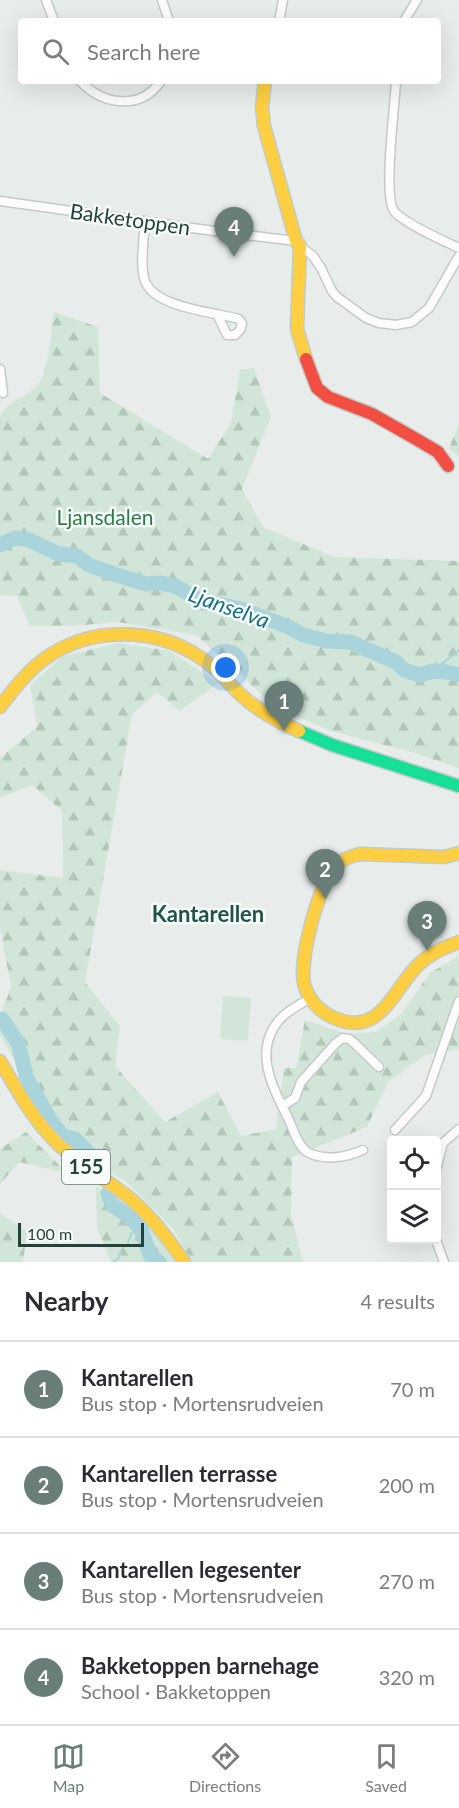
<!DOCTYPE html>
<html lang="en">
<head>
<meta charset="utf-8">
<style>
	:root { --surface:#fff; --page:#f2f2f3; --text:#2b2b33; --muted:#7c7c81; --line:#e1e1e2; --accent:#697e78 }
	body { margin:0; font-family:Lato,sans-serif; background:var(--page); color:var(--text) }
	.controls { position:absolute; right:18px; bottom:18px; display:grid; overflow:hidden; border-radius:6px; box-shadow:0 6px 24px #0002 }
	.controls button { width:54px; height:54px; display:grid; place-items:center; padding:0; border:0; border-bottom:2px solid var(--line); background:var(--surface); color:var(--text); font:30px sans-serif }
	.scale { position:absolute; left:18px; bottom:15px; width:126px; box-sizing:border-box; padding-left:6px; border:3px solid #24423a; border-top:0; font-size:16px; line-height:21px; white-space:nowrap; color:#24423a; -webkit-text-stroke:4px #f7fbf9; paint-order:stroke }
	.you { position:absolute; left:226px; top:668px; width:21px; height:21px; margin:-15px; border:4px solid #fff; border-radius:50%; background:#1a73e8; box-shadow:0 0 0 9px #1a73e833 }
	.badge { display:grid; place-items:center; width:39px; height:39px; border-radius:50%; background:var(--accent); color:#fff; font-size:20px; font-weight:700 }
	.pin { position:absolute; translate:-50% -50px; filter:drop-shadow(0 2px 3px #0008) }
	.pin::after { content:''; position:absolute; top:32px; width:21px; height:18px; background:inherit; clip-path:polygon(0 0,100% 0,50% 100%) }
	.list { margin:0; padding:0; list-style:none }
	h2 { display:flex; justify-content:space-between; align-items:center; height:78px; margin:0; padding:0 24px; font-size:26px }
	h2 small { font-size:20px; font-weight:400; color:var(--muted) }
	.list li { display:grid; grid-template-columns:39px 1fr auto; gap:18px; align-items:center; box-sizing:border-box; height:96px; padding:0 24px; border-top:2px solid var(--line) }
	.list b { display:block; font-size:22px; white-space:nowrap }
	.list p { margin:0; font-size:20px; white-space:nowrap; color:var(--muted) }
	.list em { font-size:20px; font-style:normal; color:var(--muted) }
	.icon { flex:none; width:33px; height:33px; fill:none; stroke:currentColor; stroke-width:2; stroke-linecap:round; stroke-linejoin:round }
	.map { position:relative; flex:none; width:459px; height:1262px; overflow:hidden }
	.search { position:absolute; background:var(--surface); box-shadow:0 6px 24px #0002; left:18px; right:18px; top:18px; height:66px; display:flex; align-items:center; gap:15px; box-sizing:border-box; padding:0 21px; border-radius:6px; color:var(--muted); font-size:22px }
	.sheet { height:462px; background:var(--surface) }
	nav { display:flex; justify-content:space-around; align-items:center; box-sizing:border-box; height:84px; border-top:2px solid var(--line); background:var(--surface); font-size:16px; color:var(--muted) }
	nav a { display:grid; justify-items:center; gap:3px }
	nav .on { color:var(--accent) }
	.map>svg:first-child { display:block }
	.grass { fill:#d1e6d8 }
	.forest { fill:url(#forest-firs) }
	.lines { fill:none; stroke-linecap:round; stroke-linejoin:round }
	.stream { stroke:#a9d4db; stroke-width:2 }
	.river { stroke:#a9d4db; stroke-width:15 }
	.street-casing { stroke:#c5cac8; stroke-width:11 }
	.fast-casing { stroke:#c3cbc8; stroke-width:15 }
	.slow-casing { stroke:#c3cbc8; stroke-width:15 }
	.jam-casing { stroke:#c3cbc8; stroke-width:15 }
	.street { stroke:#fcfcfc; stroke-width:8 }
	.fast { stroke:#16e098; stroke-width:12 }
	.slow { stroke:#ffcf43; stroke-width:12 }
	.jam { stroke:#f24e42; stroke-width:12 }
	.labels { text-anchor:middle; stroke-width:5; stroke-linejoin:round; paint-order:stroke }
	.shield { fill:#f7fbf9; stroke:#637a73; stroke-width:1.5 }
	.shield-label { font-size:20px; font-weight:bold; fill:#24423a }
	.street-label { font-size:21px; fill:#24423a; stroke:#f7fbf9 }
	.park-label { font-size:21px; fill:#2d7a4b; stroke:#f7fbf9 }
	.water-label { font-size:22px; font-style:italic; fill:#1c6f80; stroke:#f7fbf9 }
	.neighbourhood-label { font-size:22px; font-weight:bold; fill:#1f5548; stroke:#f7fbf9 }
</style>
</head>
<body>
<div class="map">
<svg width="459" height="1262" viewBox="0 0 459 1262">
	<defs>
		<pattern id="forest-firs" width="22" height="20" patternUnits="userSpaceOnUse" patternTransform="scale(1.5)"><rect width="22" height="20" fill="#d1e6d8"/><path d="M5 1l3.5 6h-7zM16 11l3.5 6h-7z" fill="#b3c6ba"/></pattern>
	</defs>
	<rect width="100%" height="100%" fill="#e8edeb"/>
	<!-- grass -->
	<polygon class="grass" points="223,996 251,998 248,1041 220,1039"/>
	<!-- forest -->
	<g class="forest">
		<path d="M54,312L98,327L100,393L208,459L231,423L240,370L254,368L271,417L242,489L263,527L334,557L459,561V768L415,753L331,731L277,708L196,635L117,622L73,626H30L17,596L0,595V418C7,400 21,400 34,389C49,376 51,331 54,312Z"/>
		<polygon points="459,422 459,456 449,449"/>
		<polygon points="119,643 170,651 218,683 180,711 156,692 132,715 85,982 120,1026 115,1066 165,1122 218,1092 241,1136 276,1129 284,1068 296,1068 305,1020 346,1034 376,1032 401,1014 430,973 459,956 459,1049 425,1055 388,1082 367,1127 292,1157 291,1214 303,1262 192,1262 174,1230 129,1184 82,1154 41,1107 0,1035 0,1017 11,987 0,927 0,870 63,878 62,811 32,785 0,798 0,758 37,727 30,685 63,656"/>
		<polygon points="26,1132 67,1173 19,1162 0,1184 0,1149"/>
		<polygon points="96,1186 156,1235 174,1262 111,1262 97,1228"/>
		<polygon points="0,1213 27,1232 23,1262 0,1262"/>
	</g>
	<g class="lines">
		<!-- stream -->
		<g class="stream">
			<polyline points="433,671 459,650"/>
			<polyline points="128,1243 131,1234 138,1226"/>
			<polyline points="113,1262 119,1258 121,1252"/>
		</g>
		<!-- river -->
		<g class="river">
			<polyline points="0,545 15,538 27,539 59,554 77,556 89,565 117,575 146,584 161,583 175,586 200,600 241,609 289,627 303,635 326,641 350,642 396,662 404,670 420,675 433,671 447,672 459,675"/>
			<polyline points="2,1019 18,1043 27,1079 51,1121 63,1136 75,1139 81,1145 95,1160 99,1170"/>
			<polyline points="108,1193 112,1205 127,1215 141,1229 150,1255 159,1262"/>
		</g>
		<!-- street casing -->
		<g class="street-casing">
			<g id="street">
				<polyline points="46,0 54,21"/>
				<polyline points="162,0 169,21"/>
				<polyline points="279,21 283,0"/>
				<polyline points="404,21 417,0"/>
				<path d="M80,81C103,105 140,111 161,81"/>
				<path d="M396,81C395,105 383,195 394,211C403,223 444,241 459,248"/>
				<polyline points="0,201 221,232 296,241"/>
				<path d="M145,221C144,239 140,261 144,278C151,308 214,312 239,319L242,324L240,330L235,335H227L217,314"/>
				<polyline points="300,246 313,256 321,268 332,291 337,297 366,318 379,323 396,325 412,322 429,308 459,256"/>
				<polyline points="0,369 3,393"/>
				<path d="M310,998C301,1004 291,1009 283,1016C251,1048 272,1086 288,1118C293,1128 298,1148 309,1153C326,1161 347,1157 363,1150"/>
				<polyline points="282,1106 295,1098 301,1082 336,1043 343,1038 349,1039 353,1042 379,1067"/>
				<polyline points="395,1130 426,1096 459,1001"/>
				<polyline points="436,1170 443,1143 459,1129"/>
				<polyline points="436,1240 444,1262"/>
			</g>
		</g>
		<!-- fast casing -->
		<g class="fast-casing">
			<polyline id="fast" points="299,731 332,745 459,786"/>
		</g>
		<!-- slow casing -->
		<g class="slow-casing">
			<g id="slow">
				<polyline points="265,81 262,107 264,126 296,241 300,246 297,329 306,359"/>
				<path d="M0,707C13,690 26,673 43,660C89,626 154,626 201,658C217,668 228,683 241,695C258,711 278,722 299,731"/>
				<path d="M459,853L444,857L360,854C351,856 342,859 336,866C319,883 299,959 304,983C307,998 319,1011 332,1017C380,1040 393,989 419,964C430,953 445,947 459,942"/>
				<path d="M0,1061C17,1090 33,1120 58,1144C79,1164 104,1178 127,1196C150,1214 168,1238 184,1262"/>
			</g>
		</g>
		<!-- jam casing -->
		<g class="jam-casing">
			<polyline id="jam" points="306,359 317,388 328,397 372,414 416,439 438,452 448,466"/>
		</g>
		<!-- street -->
		<use href="#street" class="street"/>
		<!-- fast -->
		<use href="#fast" class="fast"/>
		<!-- slow -->
		<use href="#slow" class="slow"/>
		<!-- jam -->
		<use href="#jam" class="jam"/>
	</g>
	<g class="labels">
		<!-- shield labels -->
		<rect class="shield" x="62" y="1150" width="48" height="34" rx="4.5"/>
		<g class="shield-label">
			<text x="86" y="1174">155</text>
		</g>
		<!-- street labels -->
		<g class="street-label">
			<text transform="translate(130 220) rotate(8)" y="7">Bakketoppen</text>
		</g>
		<!-- park labels -->
		<g class="park-label">
			<text x="105" y="525">Ljansdalen</text>
		</g>
		<!-- water labels -->
		<g class="water-label">
			<text transform="translate(229 607) rotate(20)" y="8">Ljanselva</text>
		</g>
		<!-- neighbourhood labels -->
		<g class="neighbourhood-label">
			<text x="208" y="922">Kantarellen</text>
		</g>
	</g>
</svg>
<div class="controls">
<button><svg class="icon" aria-label="locate" viewBox="0 0 24 24"><circle cx="12" cy="12" r="6"/><path d="M12 2v4M12 18v4M2 12h4M18 12h4"/></svg></button>
<button><svg class="icon" aria-label="layers" viewBox="0 0 24 24"><path d="M12 4l9 5-9 5-9-5zM3 14l9 5 9-5"/></svg></button>
</div>
<div class="scale">100 m</div>
<div class="you"></div>
<div class="pin badge" style="left:284px;top:731px">1</div>
<div class="pin badge" style="left:325px;top:899px">2</div>
<div class="pin badge" style="left:427px;top:951px">3</div>
<div class="pin badge" style="left:234px;top:257px">4</div>
<div class="search"><svg class="icon" aria-label="search" viewBox="0 0 24 24"><circle cx="10" cy="10" r="6"/><path d="M15 15l6 6"/></svg>Search here</div>
</div>
<section class="sheet">
<h2>Nearby<small>4 results</small></h2>
<ul class="list">
<li><span class="badge">1</span><div><b>Kantarellen</b><p>Bus stop · Mortensrudveien</p></div><em>70 m</em></li>
<li><span class="badge">2</span><div><b>Kantarellen terrasse</b><p>Bus stop · Mortensrudveien</p></div><em>200 m</em></li>
<li><span class="badge">3</span><div><b>Kantarellen legesenter</b><p>Bus stop · Mortensrudveien</p></div><em>270 m</em></li>
<li><span class="badge">4</span><div><b>Bakketoppen barnehage</b><p>School · Bakketoppen</p></div><em>320 m</em></li>
</ul>
</section>
<nav>
<a class="on"><svg class="icon" aria-label="map" viewBox="0 0 24 24"><path d="M3 6l6-2 6 2 6-2v14l-6 2-6-2-6 2zM9 4v14M15 6v14"/></svg>Map</a>
<a><svg class="icon" aria-label="directions" viewBox="0 0 24 24"><path d="M12 3l9 9-9 9-9-9zM9 14v-3h6M13 9l2 2-2 2"/></svg>Directions</a>
<a><svg class="icon" aria-label="saved" viewBox="0 0 24 24"><path d="M7 4h10v16l-5-4-5 4z"/></svg>Saved</a>
</nav>
</body>
</html>
